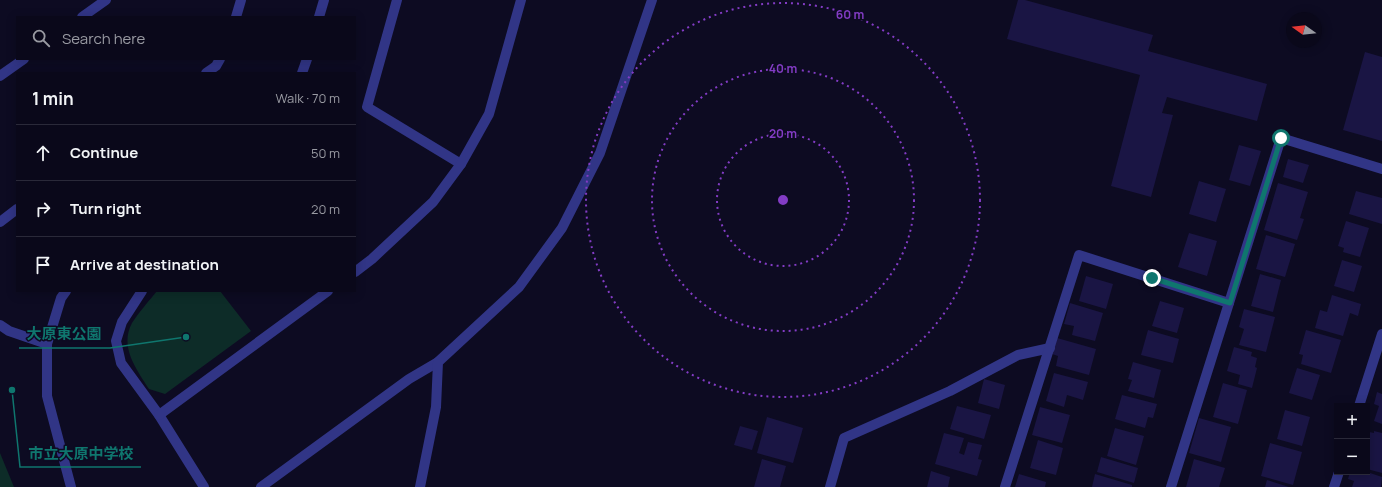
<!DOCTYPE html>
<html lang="en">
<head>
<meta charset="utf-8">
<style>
	:root { --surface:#0a081a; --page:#131123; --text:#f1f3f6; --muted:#999aa2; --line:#2a2939 }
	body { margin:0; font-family:Manrope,"Noto Sans JP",sans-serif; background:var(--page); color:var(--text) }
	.controls { position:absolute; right:12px; bottom:12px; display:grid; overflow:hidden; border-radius:0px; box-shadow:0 2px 10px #0003 }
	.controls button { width:36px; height:36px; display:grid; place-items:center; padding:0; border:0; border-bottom:1px solid var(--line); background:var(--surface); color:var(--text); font:20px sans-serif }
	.compass { position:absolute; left:1286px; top:12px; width:36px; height:36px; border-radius:50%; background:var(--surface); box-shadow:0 2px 10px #0003; rotate:285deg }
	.stop { position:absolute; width:12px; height:12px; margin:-9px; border:3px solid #0f766e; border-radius:50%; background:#fff }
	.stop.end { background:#0f766e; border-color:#fff; box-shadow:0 1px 4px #0008 }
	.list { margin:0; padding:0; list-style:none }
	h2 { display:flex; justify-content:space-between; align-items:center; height:52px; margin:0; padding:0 16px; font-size:17px }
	h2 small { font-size:13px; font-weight:400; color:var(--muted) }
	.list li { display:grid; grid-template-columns:26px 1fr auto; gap:12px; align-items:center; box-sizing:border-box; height:56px; padding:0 16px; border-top:1px solid var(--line) }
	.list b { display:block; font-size:15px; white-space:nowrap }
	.list em { font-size:13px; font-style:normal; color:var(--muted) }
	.icon { flex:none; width:22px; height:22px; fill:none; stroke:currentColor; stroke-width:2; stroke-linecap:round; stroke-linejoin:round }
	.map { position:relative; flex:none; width:1382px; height:487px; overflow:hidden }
	.search { position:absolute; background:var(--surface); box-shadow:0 2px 10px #0003; left:16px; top:16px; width:340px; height:44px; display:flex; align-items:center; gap:10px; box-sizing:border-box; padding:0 14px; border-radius:0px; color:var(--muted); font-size:15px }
	.panel { position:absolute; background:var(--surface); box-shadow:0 2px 10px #0003; left:16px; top:72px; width:340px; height:220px; border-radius:0px }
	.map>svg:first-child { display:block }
	.green { fill:#0d2c28 }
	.building { fill:#1a1544 }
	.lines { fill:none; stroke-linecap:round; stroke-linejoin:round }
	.minor { stroke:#313586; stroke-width:10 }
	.route { stroke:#0f766e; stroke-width:5 }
	.ring { fill:none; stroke:#833cc5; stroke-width:2; stroke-dasharray:2 4 }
	.centre { fill:#833cc5; stroke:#0d0b22; stroke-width:2 }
	.ring-label { font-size:12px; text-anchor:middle; font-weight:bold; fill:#833cc5; stroke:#0d0b22; stroke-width:3; stroke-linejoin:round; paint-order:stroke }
	.leader { fill:none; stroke:#0f766e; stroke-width:1.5 }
	.callout-dot { fill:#0f766e; stroke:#0d0b22; stroke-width:1.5 }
	.callout-label { font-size:15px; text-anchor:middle; font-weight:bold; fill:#0f766e; stroke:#0d0b22; stroke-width:3; stroke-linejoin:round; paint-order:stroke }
</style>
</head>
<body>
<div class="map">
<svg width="1382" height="487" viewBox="0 0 1382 487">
	<rect width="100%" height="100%" fill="#0d0b22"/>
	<!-- green -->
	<g class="green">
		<path d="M157,291H220L251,331L165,394L149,389C137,370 119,347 132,323C139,312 149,301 157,291Z"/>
		<polygon points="0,453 14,487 0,487"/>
	</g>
	<!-- building -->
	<g class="building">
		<polygon points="1018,0 1025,0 1153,35 1148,51 1267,84 1257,121 1167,97 1162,113 1173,115 1151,197 1111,186 1140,75 1007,39"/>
		<polygon points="1365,52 1382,57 1382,141 1343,130"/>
		<polygon points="1239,145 1261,151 1250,186 1229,180"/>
		<polygon points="1288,159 1309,165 1303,183 1283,177"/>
		<polygon points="1199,181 1226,189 1216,222 1189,214"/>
		<polygon points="1278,183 1308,192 1300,218 1304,219 1297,240 1264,230"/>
		<polygon points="1356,191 1382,198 1382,224 1349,214"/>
		<polygon points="1346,221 1369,228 1360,257 1343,252 1344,248 1338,246"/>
		<polygon points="1189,233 1217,241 1207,276 1178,267"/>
		<polygon points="1266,235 1295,244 1285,277 1256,269"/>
		<polygon points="1342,260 1362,266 1354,292 1334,286"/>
		<polygon points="1260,274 1281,280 1273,312 1251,306"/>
		<polygon points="1086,276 1113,284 1106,309 1079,301"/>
		<polygon points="1332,295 1361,304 1358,316 1350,313 1343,336 1315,328 1320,310 1327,312"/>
		<polygon points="1160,301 1184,308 1177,333 1152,326"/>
		<polygon points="1070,303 1103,313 1095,341 1072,335 1074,326 1064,324"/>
		<polygon points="1244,309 1275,317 1266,352 1239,345 1244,329 1239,327"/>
		<polygon points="1148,330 1179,339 1173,363 1141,355"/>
		<polygon points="1306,330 1341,340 1331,373 1301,364 1303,355 1299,354"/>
		<polygon points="1057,338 1096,349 1089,375 1056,366 1058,356 1052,354"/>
		<polygon points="1234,347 1252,352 1251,356 1257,358 1255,367 1257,368 1252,388 1238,384 1240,375 1227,371"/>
		<polygon points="1133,362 1161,370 1154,398 1128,391 1132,380 1128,379"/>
		<polygon points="1297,368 1320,375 1312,400 1289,393"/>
		<polygon points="1054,373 1088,382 1083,400 1067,395 1064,407 1046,401"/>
		<polygon points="984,379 1005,385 999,409 978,403"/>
		<polygon points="1223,383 1247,390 1238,424 1213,417"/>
		<polygon points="1377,392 1382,394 1382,424 1374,421 1379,406 1374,404"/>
		<polygon points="1122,395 1157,404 1153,418 1148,417 1145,428 1115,419"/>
		<polygon points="957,406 991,415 984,439 950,429"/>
		<polygon points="1040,407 1070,415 1062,443 1032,435"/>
		<polygon points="1285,410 1310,417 1302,446 1277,439"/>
		<polygon points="767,417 803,428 793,463 757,453"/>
		<polygon points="1199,418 1231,427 1221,462 1189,453"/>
		<polygon points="740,426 758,431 752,450 734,445"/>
		<polygon points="1115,428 1144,436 1136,465 1107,456"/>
		<polygon points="1374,431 1382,433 1382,473 1367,469 1367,455 1370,445 1367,444 1367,437 1369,432 1374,433"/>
		<polygon points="944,433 964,438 959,453 964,455 968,442 982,445 978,459 982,460 977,476 935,464"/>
		<polygon points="1038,440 1063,448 1056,475 1030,468"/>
		<polygon points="1270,443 1302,452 1293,485 1261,476"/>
		<polygon points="1101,457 1138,468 1134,483 1097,472"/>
		<polygon points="762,459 786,466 780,487 754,487"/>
		<polygon points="1194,459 1225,468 1219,487 1186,487"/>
		<polygon points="931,471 950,477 948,487 927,487"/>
		<polygon points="1350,472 1367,472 1382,477 1381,487 1352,487 1354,481 1348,479"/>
		<polygon points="1019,474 1046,482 1045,487 1015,487"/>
		<polygon points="1095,474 1132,485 1132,487 1092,487"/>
		<polygon points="1267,480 1289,487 1265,487"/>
	</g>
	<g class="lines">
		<!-- minor -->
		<g class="minor">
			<polyline points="397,0 367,107 461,164"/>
			<polyline points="82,17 106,0"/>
			<polyline points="236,17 241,0"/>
			<polyline points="319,17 324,0"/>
			<polyline points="206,73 216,66 220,59"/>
			<polyline points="302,73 307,59"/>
			<polyline points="0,76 24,59"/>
			<polyline points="0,222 17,209"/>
			<polyline points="355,272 372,259 433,202 461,164 489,114 521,0"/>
			<polyline points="66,291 61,298 47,344 47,396 71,487"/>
			<polyline points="142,291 122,322 116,341 121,363 159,415 204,487"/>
			<polyline points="0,325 9,331 47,344"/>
			<polyline points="1359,406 1382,334"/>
			<polyline points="159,415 328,291"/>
			<polyline points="261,487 409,379 438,362"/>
			<polyline points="420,487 436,407 438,362 519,287 562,228 600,153 652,0"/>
			<polyline points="830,487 844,438 950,391 1018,355 1050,348"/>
			<polyline points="1005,487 1079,255 1229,303"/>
			<polyline points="1171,487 1281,138 1382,169"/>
			<polyline points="1334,487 1339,472"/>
		</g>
	</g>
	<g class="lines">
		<!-- route -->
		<polyline class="route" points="1152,278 1230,303 1281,138"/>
	</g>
	<!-- distance rings -->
	<g class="ring">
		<circle cx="783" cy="200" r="66"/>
		<circle cx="783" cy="200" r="131"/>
		<circle cx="783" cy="200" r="197"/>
	</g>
	<circle cx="783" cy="200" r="6" class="centre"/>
	<g class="ring-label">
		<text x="850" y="19">60 m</text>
		<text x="783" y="73">40 m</text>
		<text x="783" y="138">20 m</text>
	</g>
	<!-- callouts -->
	<path class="leader" d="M186 337L110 348H19M12 390L20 467H141"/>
	<g class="callout-dot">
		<circle cx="186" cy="337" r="4"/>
		<circle cx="12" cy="390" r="4"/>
	</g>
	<g class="callout-label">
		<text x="64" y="339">大原東公園</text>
		<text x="81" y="459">市立大原中学校</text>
	</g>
</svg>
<div class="controls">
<button>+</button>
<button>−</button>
</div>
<svg class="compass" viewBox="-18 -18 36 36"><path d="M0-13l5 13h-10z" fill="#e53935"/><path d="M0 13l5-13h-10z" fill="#999aa2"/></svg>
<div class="stop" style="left:1281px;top:138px"></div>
<div class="stop end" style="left:1152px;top:278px"></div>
<div class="search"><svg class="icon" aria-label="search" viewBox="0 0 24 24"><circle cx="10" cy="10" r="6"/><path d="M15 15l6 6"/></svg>Search here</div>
<section class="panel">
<h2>1 min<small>Walk · 70 m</small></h2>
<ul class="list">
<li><svg class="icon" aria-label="ahead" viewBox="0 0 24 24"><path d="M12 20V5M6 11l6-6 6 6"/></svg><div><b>Continue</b></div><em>50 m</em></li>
<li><svg class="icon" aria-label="right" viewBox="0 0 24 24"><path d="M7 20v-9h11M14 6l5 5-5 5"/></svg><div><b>Turn right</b></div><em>20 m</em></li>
<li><svg class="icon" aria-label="arrive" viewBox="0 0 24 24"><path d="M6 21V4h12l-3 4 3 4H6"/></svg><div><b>Arrive at destination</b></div></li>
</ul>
</section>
</div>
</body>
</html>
